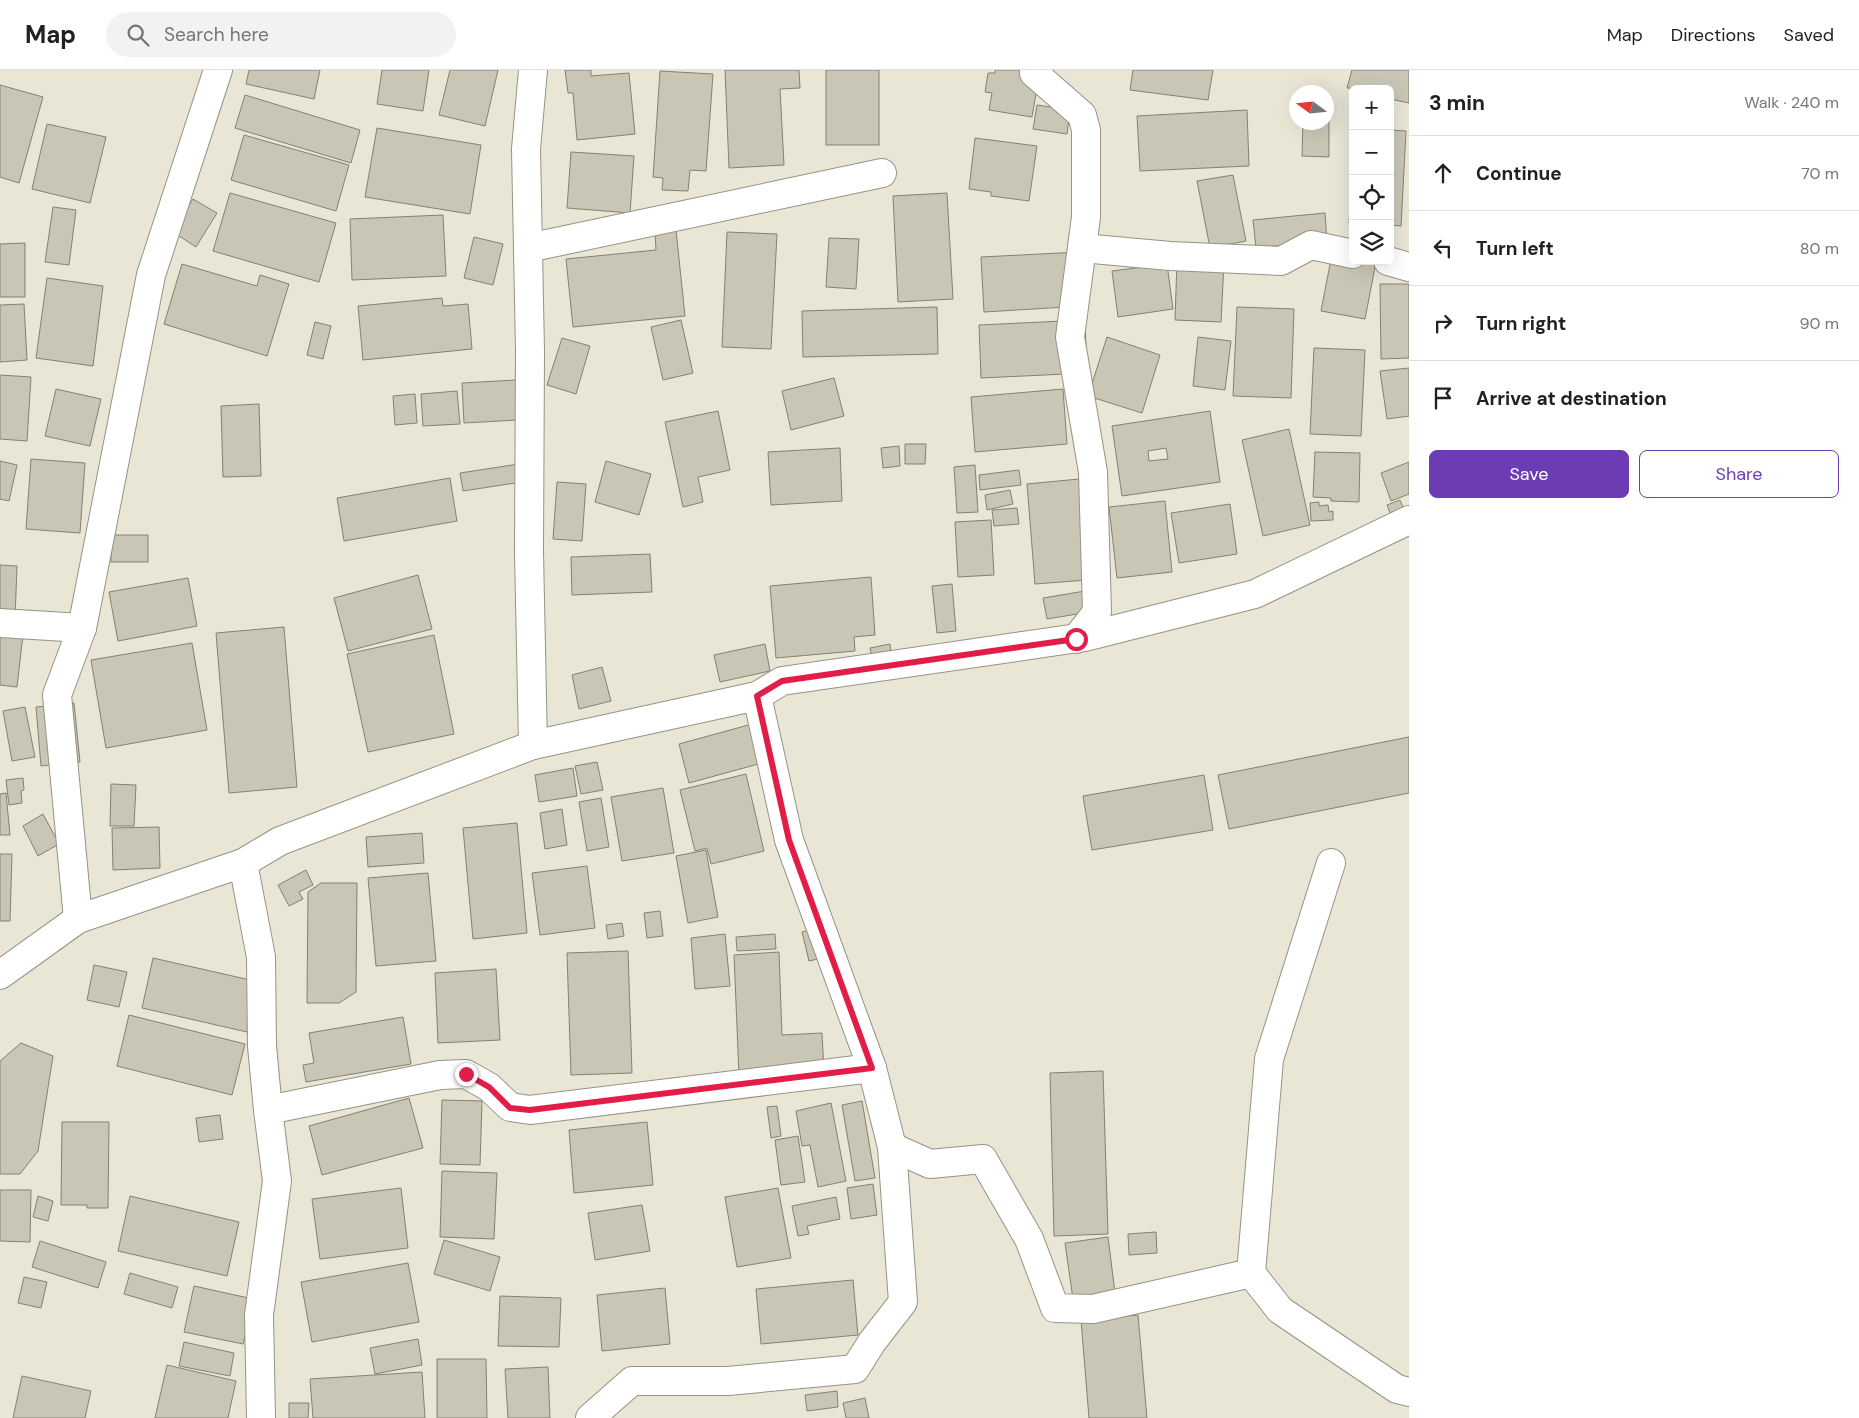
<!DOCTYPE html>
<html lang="en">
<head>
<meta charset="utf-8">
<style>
	:root { --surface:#fff; --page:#f2f2f2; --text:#202124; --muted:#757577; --line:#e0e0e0; --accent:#6b3cb3 }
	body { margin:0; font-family:"DM Sans",sans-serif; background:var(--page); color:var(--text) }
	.controls { position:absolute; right:15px; top:15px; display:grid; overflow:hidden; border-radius:8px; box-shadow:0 5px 20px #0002 }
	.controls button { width:45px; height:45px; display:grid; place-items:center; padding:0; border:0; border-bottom:1px solid var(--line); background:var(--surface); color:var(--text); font:25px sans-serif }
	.compass { position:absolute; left:1289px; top:15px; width:45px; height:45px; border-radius:50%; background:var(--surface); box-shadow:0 5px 20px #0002; rotate:285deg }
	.stop { position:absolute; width:15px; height:15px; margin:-11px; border:4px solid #e11d48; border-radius:50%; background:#fff }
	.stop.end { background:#e11d48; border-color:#fff; box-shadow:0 1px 5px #0008 }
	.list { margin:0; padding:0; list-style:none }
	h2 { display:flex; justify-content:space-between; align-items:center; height:65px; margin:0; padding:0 20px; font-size:21px }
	h2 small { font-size:16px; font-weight:400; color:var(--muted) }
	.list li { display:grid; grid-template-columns:32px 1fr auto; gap:15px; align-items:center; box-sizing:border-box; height:75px; padding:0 20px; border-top:1px solid var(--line) }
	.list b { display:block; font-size:19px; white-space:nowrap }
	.list em { font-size:16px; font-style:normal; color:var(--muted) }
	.actions { display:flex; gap:10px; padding:15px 20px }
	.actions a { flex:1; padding:11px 0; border:1px solid var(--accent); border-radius:8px; text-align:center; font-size:18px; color:var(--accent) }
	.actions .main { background:var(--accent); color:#fff }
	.icon { flex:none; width:28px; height:28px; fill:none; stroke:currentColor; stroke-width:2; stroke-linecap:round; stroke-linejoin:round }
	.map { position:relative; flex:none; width:1409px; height:1348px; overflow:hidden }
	header { display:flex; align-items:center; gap:30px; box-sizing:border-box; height:70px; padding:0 25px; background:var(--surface); border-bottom:1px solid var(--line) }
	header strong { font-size:24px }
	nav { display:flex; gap:28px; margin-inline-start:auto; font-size:18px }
	.search { width:350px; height:45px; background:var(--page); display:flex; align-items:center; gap:12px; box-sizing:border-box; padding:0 18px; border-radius:28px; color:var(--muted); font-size:19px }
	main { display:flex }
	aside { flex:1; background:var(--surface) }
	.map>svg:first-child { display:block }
	.building { fill:#c9c6b6; stroke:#848173; fill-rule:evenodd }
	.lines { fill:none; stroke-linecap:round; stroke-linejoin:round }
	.minor-casing { stroke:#969385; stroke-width:30 }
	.minor { stroke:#fff; stroke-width:28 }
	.route { stroke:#e11d48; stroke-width:6 }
</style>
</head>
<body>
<header>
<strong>Map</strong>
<div class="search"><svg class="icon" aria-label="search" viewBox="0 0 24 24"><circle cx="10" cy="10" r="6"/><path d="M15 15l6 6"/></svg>Search here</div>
<nav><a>Map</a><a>Directions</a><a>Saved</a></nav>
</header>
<main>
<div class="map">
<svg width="1409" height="1348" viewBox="0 0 1409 1348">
	<rect width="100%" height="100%" fill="#e9e6d6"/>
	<!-- building -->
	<g class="building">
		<polygon points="249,0 320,0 314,29 246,14"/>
		<polygon points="382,0 429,0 423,41 377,34"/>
		<polygon points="450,0 498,0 485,56 439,45"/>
		<polygon points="565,0 591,0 591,6 629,3 635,64 577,70 573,23 568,23"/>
		<polygon points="725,0 799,0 800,18 780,19 784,95 729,98"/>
		<rect x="826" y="0" width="53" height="75"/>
		<polygon points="995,0 1040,0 1032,47 989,40 992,23 985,22 988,3 995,3"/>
		<polygon points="1133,0 1213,0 1208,30 1130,20"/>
		<polygon points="1352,0 1409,0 1409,33 1390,29 1390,19 1347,18"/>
		<polygon points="660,1 713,4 706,101 690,100 688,121 662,120 663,108 653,107"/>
		<polygon points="0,15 43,27 19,113 0,107"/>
		<polygon points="245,25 360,60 351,93 235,58"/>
		<polygon points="1037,35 1070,40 1067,64 1033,59"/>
		<polygon points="1326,36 1329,36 1329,87 1302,86 1303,52 1326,52"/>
		<polygon points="1247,40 1249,96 1140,101 1137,46"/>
		<polygon points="47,54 106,67 90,133 32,119"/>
		<polygon points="377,58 481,75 470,144 365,127"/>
		<polygon points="1390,60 1406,61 1401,156 1390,155"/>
		<polygon points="244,65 349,95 336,141 231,110"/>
		<polygon points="975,68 1037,76 1029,131 991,126 991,122 969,119"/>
		<polygon points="1353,78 1353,153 1349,153"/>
		<polygon points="571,82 634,86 630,143 567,138"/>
		<polygon points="1233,105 1246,171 1210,178 1197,111"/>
		<polygon points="230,123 336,153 319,212 213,181"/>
		<polygon points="947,123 953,229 898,232 893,126"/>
		<polygon points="193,129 217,143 196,177 173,162"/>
		<polygon points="53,137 76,140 69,195 45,192"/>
		<polygon points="1325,143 1327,171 1256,178 1253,150"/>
		<polygon points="443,145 446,206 352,210 350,149"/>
		<polygon points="676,160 685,246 573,257 566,189 656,180 655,162"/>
		<polygon points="727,162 777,164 771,279 722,277"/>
		<polygon points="474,167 503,174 493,215 464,208"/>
		<polygon points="829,168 859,169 856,219 826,217"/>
		<polygon points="25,173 25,227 0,227 0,174"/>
		<polygon points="1080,182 1083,236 984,242 981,187"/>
		<polygon points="1332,184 1353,191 1376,192 1365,249 1321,241"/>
		<polygon points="1177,191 1224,193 1221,252 1175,250"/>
		<polygon points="182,194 257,216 260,205 289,214 267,286 164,254"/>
		<polygon points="1167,194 1173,239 1118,247 1112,201"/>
		<polygon points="47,208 103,216 93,296 36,288"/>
		<polygon points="1380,214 1409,214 1409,288 1381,289"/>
		<polygon points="442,228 443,236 468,234 472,279 363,290 358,236"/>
		<polygon points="24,234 27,290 0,292 0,235"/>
		<polygon points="937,237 938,284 803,287 802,241"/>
		<polygon points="1237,237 1294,239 1291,328 1233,326"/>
		<polygon points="681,250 693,303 663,310 651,257"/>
		<polygon points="1085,250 1087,303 981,308 979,255"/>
		<polygon points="315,252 331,256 323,289 307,285"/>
		<polygon points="1107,267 1160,285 1142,343 1088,326"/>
		<polygon points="1198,267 1231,271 1225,320 1193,316"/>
		<polygon points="562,268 590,276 576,324 547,315"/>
		<polygon points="1314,278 1365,280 1361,366 1310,364"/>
		<polygon points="1409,298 1409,346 1387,349 1380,301"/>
		<polygon points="0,305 31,307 27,371 0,369"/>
		<polygon points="834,308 844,346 791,360 782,321"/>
		<polygon points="516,310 518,350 464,353 462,313"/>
		<polygon points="56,319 101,329 90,376 45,366"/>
		<polygon points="1063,319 1067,374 975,382 971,327"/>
		<polygon points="457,321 460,354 423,356 421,324"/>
		<polygon points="415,324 417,353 395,355 393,326"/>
		<polygon points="259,334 261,406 223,407 221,336"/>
		<polygon points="718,341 730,400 698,407 703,432 683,437 665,352"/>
		<path d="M1210,341L1220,412L1122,426L1112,356ZM1166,378L1168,389L1149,391L1148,381Z"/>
		<polygon points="1289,359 1310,455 1263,466 1242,370"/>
		<polygon points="905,374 926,374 925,394 905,394"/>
		<polygon points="899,376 900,396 883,398 881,378"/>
		<polygon points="840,378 842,431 771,435 768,382"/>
		<polygon points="1315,382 1360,383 1359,432 1331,431 1331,428 1313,427"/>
		<polygon points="31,389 85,393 80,463 26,459"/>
		<polygon points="0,391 17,395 9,431 0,429"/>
		<polygon points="606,391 651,404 639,445 595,432"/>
		<polygon points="1409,392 1409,424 1391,431 1381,403"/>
		<polygon points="519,394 522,412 463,421 460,403"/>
		<polygon points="975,395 978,442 957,443 954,397"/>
		<polygon points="1019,400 1021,415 980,420 979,405"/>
		<polygon points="450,408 457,451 344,471 337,428"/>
		<polygon points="1079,409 1087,510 1035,514 1027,414"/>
		<polygon points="557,412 586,414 582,471 553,469"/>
		<polygon points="1010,420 1013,434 987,440 985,425"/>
		<polygon points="1400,430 1405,442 1392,448 1387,435"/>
		<polygon points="1165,431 1172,502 1117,508 1109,437"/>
		<polygon points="1319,432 1319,436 1328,435 1329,442 1333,441 1333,450 1311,451 1310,433"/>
		<polygon points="1230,434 1237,484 1179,493 1171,443"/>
		<polygon points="1017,438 1019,454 994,456 992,440"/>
		<polygon points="991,450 994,505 958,507 955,452"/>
		<rect x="111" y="465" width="37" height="27"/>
		<polygon points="650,484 652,522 572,525 571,487"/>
		<polygon points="0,495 17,496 15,549 0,549"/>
		<polygon points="418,505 432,559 348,581 334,528"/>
		<polygon points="871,507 875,565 854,567 855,581 776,588 770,516"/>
		<polygon points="188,508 197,556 118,571 109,522"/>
		<polygon points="952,514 956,561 937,563 932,516"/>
		<polygon points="1085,521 1089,542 1047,549 1043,528"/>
		<polygon points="284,557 297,717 229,723 216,563"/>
		<polygon points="0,561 23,564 17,617 0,615"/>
		<polygon points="434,565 454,664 368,682 347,584"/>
		<polygon points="192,573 207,660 106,678 91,590"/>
		<polygon points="765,574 770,601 720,612 714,585"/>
		<polygon points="890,574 891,582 872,586 870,578"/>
		<polygon points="602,597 611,631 579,639 572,605"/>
		<polygon points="74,633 80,692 41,696 36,637"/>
		<polygon points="25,637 35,687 12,691 3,641"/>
		<polygon points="752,654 762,693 689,713 679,674"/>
		<polygon points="1409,667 1409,723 1229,759 1218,705"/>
		<polygon points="597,692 603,720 581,724 575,696"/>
		<polygon points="573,698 577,726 539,732 535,705"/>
		<polygon points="746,704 764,781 711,794 707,778 695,781 680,720"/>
		<polygon points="1204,705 1213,760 1092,780 1083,726"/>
		<polygon points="23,708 24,720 21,721 22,733 9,735 6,710"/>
		<polygon points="111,714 136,715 134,756 110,756"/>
		<polygon points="663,718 674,783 622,791 611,727"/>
		<polygon points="6,723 10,765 0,765 0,724"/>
		<polygon points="601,728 609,777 587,781 579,732"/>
		<polygon points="562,739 567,775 545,779 540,743"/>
		<polygon points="43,744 59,774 38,786 23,756"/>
		<polygon points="517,753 527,863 473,869 463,758"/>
		<polygon points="159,757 160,798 113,800 112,758"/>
		<polygon points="422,763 424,793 368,797 366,767"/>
		<polygon points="706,780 718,847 688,853 676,786"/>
		<polygon points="0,784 12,784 10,851 0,851"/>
		<polygon points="587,796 595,858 540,865 532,803"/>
		<polygon points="306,800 313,815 299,822 303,829 289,836 278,815"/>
		<polygon points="428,803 436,891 376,896 368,808"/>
		<polygon points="321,813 357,813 356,922 339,933 307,933 308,822"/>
		<polygon points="660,841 663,866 647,868 644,843"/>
		<polygon points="622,853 624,866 608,869 606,855"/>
		<polygon points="815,858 822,888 809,891 802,862"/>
		<polygon points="725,864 730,916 695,919 691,868"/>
		<polygon points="775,864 776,879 737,881 736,867"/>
		<polygon points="628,881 632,1003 571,1005 567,883"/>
		<polygon points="779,882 782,965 822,963 824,1001 739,1005 734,885"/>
		<polygon points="153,888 259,912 247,962 142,938"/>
		<polygon points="94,895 127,902 119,937 87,930"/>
		<polygon points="496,899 500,970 438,973 435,903"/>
		<polygon points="129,945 245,974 232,1025 117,996"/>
		<polygon points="403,947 411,994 306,1012 303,995 314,993 309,963"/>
		<polygon points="21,973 53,986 38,1081 20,1104 0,1104 0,991"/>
		<polygon points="1103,1001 1108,1164 1054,1166 1050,1003"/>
		<polygon points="409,1028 423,1078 322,1105 309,1056"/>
		<polygon points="442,1030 482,1031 480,1095 440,1094"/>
		<polygon points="862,1031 875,1108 855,1111 842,1035"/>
		<polygon points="831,1033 846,1111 818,1117 810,1075 802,1076 796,1041"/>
		<polygon points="777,1036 781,1066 771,1068 767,1037"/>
		<polygon points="220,1045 223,1069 199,1072 196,1048"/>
		<polygon points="62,1052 109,1052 108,1138 87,1138 87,1135 61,1135"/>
		<polygon points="647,1052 653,1115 574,1123 569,1060"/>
		<polygon points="798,1066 805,1112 781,1115 775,1070"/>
		<polygon points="442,1101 497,1103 494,1169 440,1167"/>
		<polygon points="873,1114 877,1145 851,1149 847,1118"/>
		<polygon points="401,1118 408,1178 320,1189 312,1129"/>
		<polygon points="778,1118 791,1188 737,1197 725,1127"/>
		<polygon points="0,1120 31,1120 30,1172 0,1171"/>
		<polygon points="38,1126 53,1131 48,1151 33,1147"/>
		<polygon points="130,1126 239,1152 227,1206 118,1181"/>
		<polygon points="836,1127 840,1149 807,1156 809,1164 798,1166 792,1136"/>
		<polygon points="642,1135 650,1181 595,1190 588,1143"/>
		<polygon points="1156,1162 1157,1183 1129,1185 1128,1164"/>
		<polygon points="1108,1167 1115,1223 1073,1229 1065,1173"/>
		<polygon points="444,1170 500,1187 490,1221 434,1204"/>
		<polygon points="40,1171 106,1192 98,1218 32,1197"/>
		<polygon points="408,1193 419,1252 312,1272 301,1212"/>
		<polygon points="130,1203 178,1217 172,1238 124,1224"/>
		<polygon points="24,1207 47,1212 41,1238 18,1233"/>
		<polygon points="853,1210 858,1265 761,1274 756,1219"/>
		<polygon points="194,1216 253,1229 243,1274 184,1262"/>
		<polygon points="665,1218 670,1274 602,1281 597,1225"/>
		<polygon points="500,1226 561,1228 559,1277 498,1276"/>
		<polygon points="1138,1245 1147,1348 1089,1348 1081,1250"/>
		<polygon points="418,1269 422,1295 375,1304 370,1278"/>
		<polygon points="184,1272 234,1283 230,1306 179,1296"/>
		<polygon points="437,1289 486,1289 487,1348 437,1348"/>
		<polygon points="167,1295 236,1311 228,1348 155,1348"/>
		<polygon points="548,1297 550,1348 508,1348 505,1299"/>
		<polygon points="422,1302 425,1348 313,1348 310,1309"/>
		<polygon points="22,1306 91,1321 85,1348 13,1348"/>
		<polygon points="837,1321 838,1337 807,1341 805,1325"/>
		<polygon points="865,1328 869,1348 846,1348 843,1333"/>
		<polygon points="289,1333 309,1333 308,1348 289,1348"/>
	</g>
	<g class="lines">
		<!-- minor casing -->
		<g class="minor-casing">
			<g id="minor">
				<polyline points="1034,3 1082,45 1086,60 1086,147 1070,267 1093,402 1097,542 1076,569"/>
				<polyline points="528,178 882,103"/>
				<polyline points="1082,178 1170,186 1281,191 1311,175 1353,184"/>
				<polyline points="1388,191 1409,197"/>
				<polyline points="0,553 82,558"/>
				<polyline points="533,675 529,482 530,281 526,79 533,0"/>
				<polyline points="243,793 261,887 262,976 268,1040 277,1111 259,1245 261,1348"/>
				<polyline points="78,849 57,625 82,558 151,205 218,0"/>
				<polyline points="0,905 78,849 243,793 280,771 533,675 757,626 782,611 1085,567 1255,524 1409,450"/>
				<polyline points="268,1040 440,1005 466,1004 489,1017 510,1037 530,1040 872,998"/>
				<polyline points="892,1077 930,1094 983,1089 1029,1169 1055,1238 1093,1239 1251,1203 1269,989 1331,793"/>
				<polyline points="1251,1203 1280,1240 1397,1319 1409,1322"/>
				<polyline points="590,1348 632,1311 728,1311 855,1299 872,1272 903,1232 892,1077 872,998 789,770 757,626"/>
			</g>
		</g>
		<!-- minor -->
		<use href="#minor" class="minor"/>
	</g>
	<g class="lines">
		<!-- route -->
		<polyline class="route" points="466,1004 489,1017 510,1038 530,1040 872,998 789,770 757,626 782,611 1076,569"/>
	</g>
</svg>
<div class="controls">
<button>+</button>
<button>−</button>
<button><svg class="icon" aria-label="locate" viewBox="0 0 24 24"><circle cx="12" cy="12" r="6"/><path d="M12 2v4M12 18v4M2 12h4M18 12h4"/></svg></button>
<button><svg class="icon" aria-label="layers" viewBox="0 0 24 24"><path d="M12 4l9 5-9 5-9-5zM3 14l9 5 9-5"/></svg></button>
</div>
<svg class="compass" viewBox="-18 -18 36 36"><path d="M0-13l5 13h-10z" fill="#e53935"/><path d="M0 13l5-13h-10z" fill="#757577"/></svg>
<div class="stop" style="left:1076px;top:569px"></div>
<div class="stop end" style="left:466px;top:1004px"></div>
</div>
<aside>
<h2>3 min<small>Walk · 240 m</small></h2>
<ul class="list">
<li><svg class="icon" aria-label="ahead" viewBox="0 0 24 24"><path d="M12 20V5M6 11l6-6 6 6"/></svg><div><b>Continue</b></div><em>70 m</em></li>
<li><svg class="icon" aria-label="left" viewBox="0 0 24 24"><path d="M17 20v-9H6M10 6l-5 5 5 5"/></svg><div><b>Turn left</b></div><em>80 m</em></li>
<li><svg class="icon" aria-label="right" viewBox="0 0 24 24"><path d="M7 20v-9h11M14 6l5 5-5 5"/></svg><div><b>Turn right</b></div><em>90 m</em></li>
<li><svg class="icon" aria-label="arrive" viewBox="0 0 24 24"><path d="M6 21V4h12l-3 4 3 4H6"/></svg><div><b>Arrive at destination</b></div></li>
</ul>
<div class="actions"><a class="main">Save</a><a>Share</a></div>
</aside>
</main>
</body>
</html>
